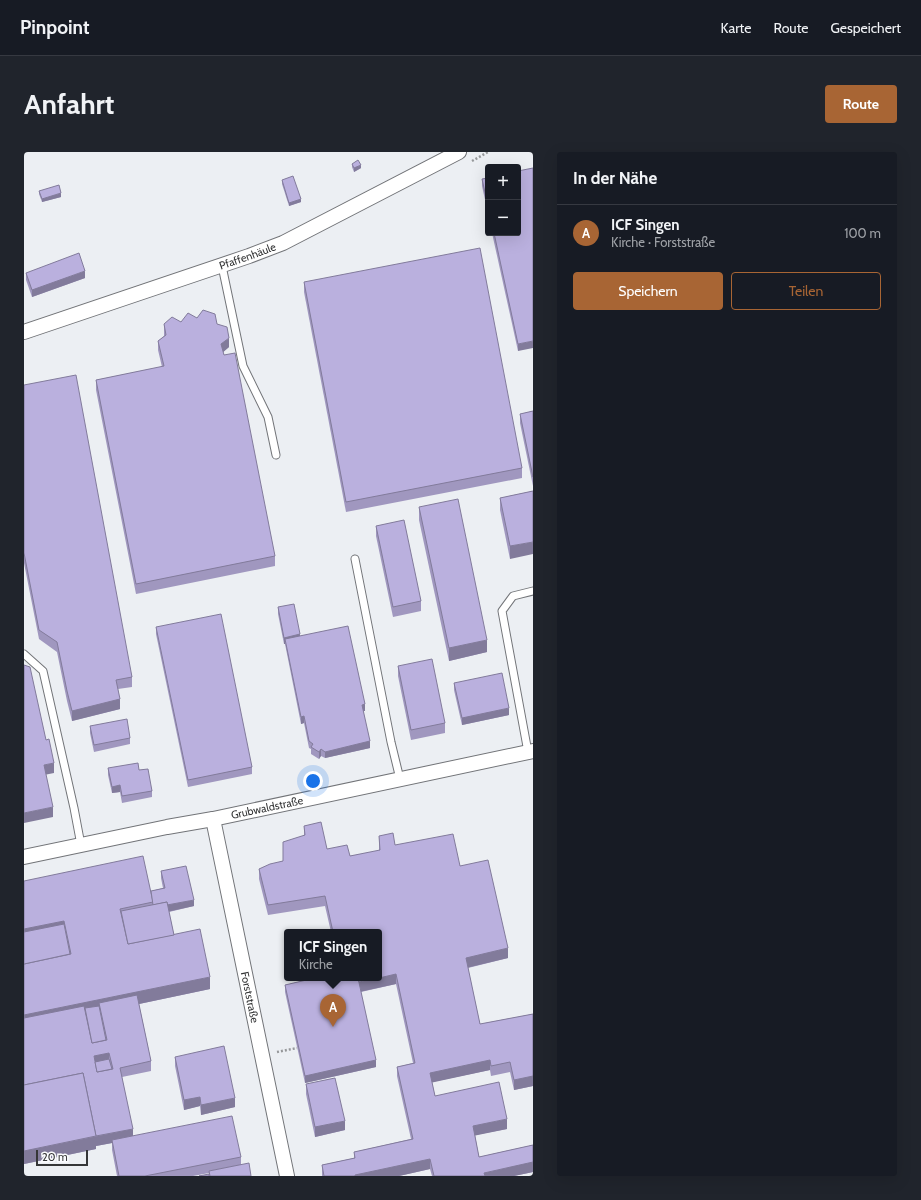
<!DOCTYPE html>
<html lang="de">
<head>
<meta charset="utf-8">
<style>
	:root { --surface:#171b24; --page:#20242c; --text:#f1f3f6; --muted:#9ea1a6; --line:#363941; --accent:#a86534 }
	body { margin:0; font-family:Cabin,sans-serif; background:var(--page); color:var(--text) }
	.controls { position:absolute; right:12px; top:12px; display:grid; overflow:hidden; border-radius:4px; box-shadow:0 4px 16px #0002 }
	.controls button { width:36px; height:36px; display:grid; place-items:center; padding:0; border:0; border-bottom:1px solid var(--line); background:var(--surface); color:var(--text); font:20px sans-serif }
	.scale { position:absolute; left:12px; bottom:10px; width:52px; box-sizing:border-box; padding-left:4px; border:2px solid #353637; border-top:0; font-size:11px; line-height:14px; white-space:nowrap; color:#353637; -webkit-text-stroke:3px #fbfcff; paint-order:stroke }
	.you { position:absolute; left:289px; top:629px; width:14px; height:14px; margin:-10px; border:3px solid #fff; border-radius:50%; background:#1a73e8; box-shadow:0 0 0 6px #1a73e833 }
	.badge { display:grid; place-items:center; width:26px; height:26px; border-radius:50%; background:var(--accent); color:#fff; font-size:13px; font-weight:700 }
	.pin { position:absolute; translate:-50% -33px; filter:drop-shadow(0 1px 2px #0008) }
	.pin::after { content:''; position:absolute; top:21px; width:14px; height:12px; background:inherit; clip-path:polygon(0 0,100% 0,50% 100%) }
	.popup { position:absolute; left:260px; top:777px; width:98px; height:52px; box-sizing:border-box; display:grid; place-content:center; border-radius:4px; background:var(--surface); filter:drop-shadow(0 1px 3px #0005); font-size:13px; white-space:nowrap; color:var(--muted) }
	.popup b { font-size:15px; color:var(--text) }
	.popup::after { content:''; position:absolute; left:50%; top:100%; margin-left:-8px; border:8px solid transparent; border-top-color:var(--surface) }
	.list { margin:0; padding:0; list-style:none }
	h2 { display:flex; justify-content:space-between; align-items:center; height:52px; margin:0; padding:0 16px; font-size:17px }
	h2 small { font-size:13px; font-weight:400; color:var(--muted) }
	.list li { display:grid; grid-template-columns:26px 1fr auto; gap:12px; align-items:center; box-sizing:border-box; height:56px; padding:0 16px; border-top:1px solid var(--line) }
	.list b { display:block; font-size:15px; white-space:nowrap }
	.list p { margin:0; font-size:13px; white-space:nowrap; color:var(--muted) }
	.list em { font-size:13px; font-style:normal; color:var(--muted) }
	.actions { display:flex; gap:8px; padding:12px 16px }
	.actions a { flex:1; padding:9px 0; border:1px solid var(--accent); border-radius:4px; text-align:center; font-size:14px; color:var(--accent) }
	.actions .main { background:var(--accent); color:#fff }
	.map { position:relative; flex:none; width:509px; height:1024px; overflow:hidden; border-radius:4px }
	header { display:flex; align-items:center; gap:24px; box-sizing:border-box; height:56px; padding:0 20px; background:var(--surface); border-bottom:1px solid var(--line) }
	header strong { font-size:19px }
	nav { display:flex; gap:22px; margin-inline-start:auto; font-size:14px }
	.intro { display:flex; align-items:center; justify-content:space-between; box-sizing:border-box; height:96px; padding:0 24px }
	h1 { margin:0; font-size:28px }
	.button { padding:10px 18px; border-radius:4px; background:var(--accent); color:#fff; font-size:14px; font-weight:700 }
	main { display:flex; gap:24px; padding:0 24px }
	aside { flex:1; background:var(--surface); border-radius:4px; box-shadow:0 4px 16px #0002 }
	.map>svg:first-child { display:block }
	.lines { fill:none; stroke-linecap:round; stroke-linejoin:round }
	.service-casing { stroke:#727478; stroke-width:9 }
	.minor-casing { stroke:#727478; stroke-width:16 }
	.path { stroke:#96989a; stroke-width:2.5; stroke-dasharray:2 2; stroke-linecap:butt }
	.service { stroke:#fff; stroke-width:7 }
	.minor { stroke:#fff; stroke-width:14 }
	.wall { fill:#a097bf }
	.shaded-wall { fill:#827b9b }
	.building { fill:#bab0de; stroke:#827b9b; fill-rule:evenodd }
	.labels { text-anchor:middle; stroke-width:4; stroke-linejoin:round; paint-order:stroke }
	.street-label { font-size:11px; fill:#353637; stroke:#fbfcff }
</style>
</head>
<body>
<header>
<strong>Pinpoint</strong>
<nav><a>Karte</a><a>Route</a><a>Gespeichert</a></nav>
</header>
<div class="intro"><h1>Anfahrt</h1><a class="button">Route</a></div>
<main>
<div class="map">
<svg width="509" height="1024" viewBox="0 0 509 1024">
	<rect width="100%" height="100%" fill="#eceff3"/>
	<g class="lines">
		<!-- service casing -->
		<g class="service-casing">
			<g id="service">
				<polyline points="198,114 219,214 244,265 252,303"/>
				<polyline points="331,407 367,590 376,627"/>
				<polyline points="0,502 19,519 50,656 57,693"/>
				<polyline points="504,600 478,459 489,444 509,439"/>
			</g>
		</g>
		<!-- minor casing -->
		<g class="minor-casing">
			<g id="minor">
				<path id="s1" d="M0,180L225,104L259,91L435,0"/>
				<path id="s2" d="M189,667L263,1024"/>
				<path id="s3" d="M0,705L143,675L189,667L509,599"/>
			</g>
		</g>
		<!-- path -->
		<g class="path">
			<polyline points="448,9 464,0"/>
			<polyline points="253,900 273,896"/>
		</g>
		<!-- service -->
		<use href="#service" class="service"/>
		<!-- minor -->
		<use href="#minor" class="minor"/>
	</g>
	<!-- wall -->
	<g class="wall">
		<polygon points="328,12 337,16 330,20 328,15"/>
		<polygon points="464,26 464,61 458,34 458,27"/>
		<polygon points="258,28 277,50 265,54 258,32"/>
		<polygon points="15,39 37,45 18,50 15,42"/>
		<polygon points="468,81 494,81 494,199"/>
		<polygon points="2,121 61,126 8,145 2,128"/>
		<polygon points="280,130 498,316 498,326 322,360 280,140"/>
		<polygon points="173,166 193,172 205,195 199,200 251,404 251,414 112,442 72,238 72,228 138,215 134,198 134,189 140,184 140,172 157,170"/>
		<polygon points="0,233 108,525 108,535 94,537 96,557 48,569 43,549 33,500 15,487 0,411"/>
		<polygon points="509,259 509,334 496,271 496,262"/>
		<polygon points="509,339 486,407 476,358 476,346"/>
		<polygon points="395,355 463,500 425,509 395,368"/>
		<polygon points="352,374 397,449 397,459 369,465 352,384"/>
		<polygon points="254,455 276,484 341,559 339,559 346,596 301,606 297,604 295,607 287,602 287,597 285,596 280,571 277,572 261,492 260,492 254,462"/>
		<polygon points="132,475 228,615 228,622 164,635 132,482"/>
		<polygon points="374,514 421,571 421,581 387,588 374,524"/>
		<polygon points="430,531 485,563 438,573 430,538"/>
		<polygon points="66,574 106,586 106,592 70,600 66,581"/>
		<polygon points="84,616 115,618 128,639 128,645 98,651 96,640 88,641 84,623"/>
		<polygon points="280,674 303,697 326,704 355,699 355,684 371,693 436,714 484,806 444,816 456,872 509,862 509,935 509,934 490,938 486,920 467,924 466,918 408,930 411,944 483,977 451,983 455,1005 509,993 509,1020 490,1024 408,1024 406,1017 375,1024 298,1024 298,1013 330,1006 330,1000 387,987 373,924 373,915 389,911 372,832 337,840 352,915 281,931 261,840 261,833 291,826 355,826 355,780 307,780 301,754 244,763 235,727 235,717 259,709 280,684"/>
		<polygon points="137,719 170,754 145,760 150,783 186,837 115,852 127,909 127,919 98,925 109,984 217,1005 217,1013 227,1024 175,1024 185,1022 185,1021 169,1024 93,1024 88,998 88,991 72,994 72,997 0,1012 0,729 127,739 139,736 137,726"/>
		<polygon points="151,905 211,955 177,963 176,954 160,958 151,914"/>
		<polygon points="282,932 321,978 291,985 282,942"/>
	</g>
	<!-- shaded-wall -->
	<g class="shaded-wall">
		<polygon points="337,13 337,16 330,20 330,16"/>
		<polygon points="37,41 37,45 18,50 18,47"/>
		<polygon points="277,47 277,50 265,54 265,51"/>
		<polygon points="61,119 61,126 8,145 8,138"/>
		<polygon points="205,186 205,195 197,202 197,192"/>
		<polygon points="509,189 509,196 494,199 494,192"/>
		<polygon points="509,390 509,402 486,407 486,394"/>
		<polygon points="276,482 276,489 261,487 261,492 260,492 260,486"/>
		<polygon points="463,488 463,500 425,509 425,496"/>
		<polygon points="96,547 96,557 48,569 48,559"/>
		<polygon points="341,552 341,559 338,559 338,553"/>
		<polygon points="485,556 485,563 438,573 438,566"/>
		<polygon points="280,564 280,571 277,572 277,565"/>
		<polygon points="346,589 346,596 301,606 301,600"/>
		<polygon points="297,597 297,604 295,607 295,600"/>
		<polygon points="30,611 30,621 20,623 20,613"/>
		<polygon points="96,633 96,640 88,641 88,635"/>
		<polygon points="29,655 29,665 0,671 0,661"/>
		<polygon points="170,748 170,754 129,763 129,756"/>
		<polygon points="40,769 40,781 0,790 0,777"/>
		<polygon points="484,796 484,806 442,816 442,806"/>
		<polygon points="372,822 372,832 335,840 335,830"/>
		<polygon points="186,825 186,837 77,860 75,851 75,860 0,876 0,863"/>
		<polygon points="85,901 85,911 71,914 70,904"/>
		<polygon points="352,908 352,915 281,931 281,924"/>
		<polygon points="466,908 466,918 406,931 406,921"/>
		<polygon points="509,924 509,934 490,938 490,928"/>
		<polygon points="176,945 176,954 160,958 160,948"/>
		<polygon points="211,946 211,955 177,963 177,953"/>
		<polygon points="483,967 483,977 449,984 449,974"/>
		<polygon points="321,969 321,978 291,985 291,975"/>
		<polygon points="109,977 109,986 88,988 88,991 72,994 72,997 0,1012 0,999"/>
		<polygon points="406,1007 406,1017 375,1024 331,1024 331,1023"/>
		<polygon points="509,1010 509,1020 490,1024 460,1024 460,1021"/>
	</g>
	<!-- building -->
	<g class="building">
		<polygon points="334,8 337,13 330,16 328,12"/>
		<polygon points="509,16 509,189 494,192 470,81 494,81 494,19"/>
		<polygon points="269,24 277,47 265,51 258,28"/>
		<polygon points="464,26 464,54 458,27"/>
		<polygon points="35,33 37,41 18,47 15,39"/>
		<polygon points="456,96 498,316 322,350 280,130"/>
		<polygon points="55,101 61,119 8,138 2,121"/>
		<polygon points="179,158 191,162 193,172 203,175 205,186 197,192 200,203 211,201 251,404 112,432 72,228 140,214 134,189 142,183 140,172 148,165 157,170 164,161 173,166"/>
		<polygon points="52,223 108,525 92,528 96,547 48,559 43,539 33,490 15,478 0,401 0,233"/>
		<polygon points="509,259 509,325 496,262"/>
		<polygon points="509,339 509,390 486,394 476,346"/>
		<polygon points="434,347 463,488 425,496 395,355"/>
		<polygon points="380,368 397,449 369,455 352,374"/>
		<polygon points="270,452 276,482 260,486 254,455"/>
		<polygon points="197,462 228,615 164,628 132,475"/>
		<polygon points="324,474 341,552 338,553 346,589 301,600 297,597 295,600 287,595 289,592 285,589 280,564 277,565 261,487"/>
		<polygon points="408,507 421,571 387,578 374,514"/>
		<polygon points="0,513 6,515 22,588 25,587 30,611 20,613 29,655 0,661"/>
		<polygon points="478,521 485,556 438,566 430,531"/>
		<polygon points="103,567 106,586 70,593 66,574"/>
		<polygon points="114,611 115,618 124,617 128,639 98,644 96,633 88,635 84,616"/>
		<polygon points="297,670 303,697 323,693 326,704 356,698 355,684 369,681 371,693 429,682 436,714 464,708 484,796 442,806 456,872 509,862 509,926 509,924 490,928 486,910 467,914 466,908 406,921 411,944 475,930 483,967 449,974 455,1005 509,993 509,1010 460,1021 461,1024 410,1024 406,1007 331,1023 331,1024 300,1024 298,1013 331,1006 330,1000 389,987 373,915 391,911 372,822 355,826 355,780 309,780 301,744 244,753 235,717 246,712 259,709 259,690 281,683 280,674"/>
		<polygon points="119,704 129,750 96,757 104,792 176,777 186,825 0,863 0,812 47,802 40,769 0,777 0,729"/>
		<polygon points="162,714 170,748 143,753 143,750 129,753 127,739 141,736 137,719"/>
		<polygon points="143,750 150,783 104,792 97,759"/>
		<polygon points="40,772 46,802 0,812 0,780"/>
		<polygon points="291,826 334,826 352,908 281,924 261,833"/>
		<polygon points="334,826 355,826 335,830"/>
		<path d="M113,843L127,909L96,916L109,977L72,984L59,921L0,933V866L60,854L68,891L83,888L75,851ZM85,901L89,917L73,920L70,904Z"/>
		<polygon points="75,854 82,888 68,891 61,856"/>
		<polygon points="200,894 211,946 177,953 176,945 160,948 151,905"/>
		<polygon points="85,907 88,917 73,920 71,910"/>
		<polygon points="59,921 72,984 0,999 0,933"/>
		<polygon points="311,926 321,969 291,975 282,932"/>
		<polygon points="208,964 217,1005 121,1024 95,1024 88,988"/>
		<polygon points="225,1011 227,1024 186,1024 185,1019"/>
		<polygon points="185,1022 185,1024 175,1024"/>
	</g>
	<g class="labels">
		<!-- street labels -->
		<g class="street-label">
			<text dy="4" stroke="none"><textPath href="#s1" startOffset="236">Pfaffenhäule</textPath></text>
			<text dy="4" stroke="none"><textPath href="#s3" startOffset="248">Grubwaldstraße</textPath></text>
			<text dy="4" stroke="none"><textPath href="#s2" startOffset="182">Forststraße</textPath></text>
		</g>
	</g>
</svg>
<div class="controls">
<button>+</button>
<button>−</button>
</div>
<div class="scale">20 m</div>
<div class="you"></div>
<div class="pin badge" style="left:309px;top:875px">A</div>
<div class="popup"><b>ICF Singen</b>Kirche</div>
</div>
<aside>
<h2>In der Nähe<small></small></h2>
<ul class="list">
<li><span class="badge">A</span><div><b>ICF Singen</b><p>Kirche · Forststraße</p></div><em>100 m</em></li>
</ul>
<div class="actions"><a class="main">Speichern</a><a>Teilen</a></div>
</aside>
</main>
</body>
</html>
